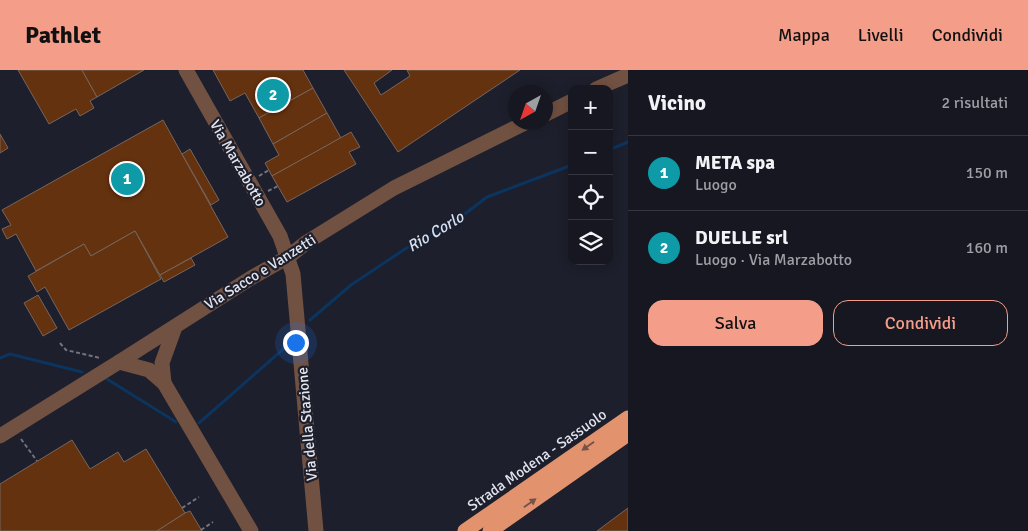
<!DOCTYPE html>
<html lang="it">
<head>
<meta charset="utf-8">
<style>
	:root { --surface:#161721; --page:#23242e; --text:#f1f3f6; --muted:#9e9fa5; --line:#35363f; --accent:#f49e8a }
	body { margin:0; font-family:Signika,sans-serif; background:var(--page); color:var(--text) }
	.controls { position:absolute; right:15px; top:15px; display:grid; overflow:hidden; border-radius:10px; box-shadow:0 2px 12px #0003 }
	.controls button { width:45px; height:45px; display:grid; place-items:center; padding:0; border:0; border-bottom:1px solid var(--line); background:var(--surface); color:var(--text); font:25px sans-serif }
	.compass { position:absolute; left:508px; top:15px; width:45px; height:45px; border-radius:50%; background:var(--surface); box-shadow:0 2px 12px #0003; rotate:220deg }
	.you { position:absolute; left:295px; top:272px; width:18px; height:18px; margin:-12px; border:4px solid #fff; border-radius:50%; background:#1a73e8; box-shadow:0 0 0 8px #1a73e833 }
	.badge { display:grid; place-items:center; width:32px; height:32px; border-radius:50%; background:var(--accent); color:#fff; font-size:16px; font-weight:700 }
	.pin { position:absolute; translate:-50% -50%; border:2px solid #fff; box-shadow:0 1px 5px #0006 }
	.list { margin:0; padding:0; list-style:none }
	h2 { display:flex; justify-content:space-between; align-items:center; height:65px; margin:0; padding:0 20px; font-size:21px }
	h2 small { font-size:16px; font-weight:400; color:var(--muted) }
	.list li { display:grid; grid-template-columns:32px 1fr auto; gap:15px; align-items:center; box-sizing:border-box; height:75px; padding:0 20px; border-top:1px solid var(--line) }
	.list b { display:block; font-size:19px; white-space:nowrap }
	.list p { margin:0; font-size:16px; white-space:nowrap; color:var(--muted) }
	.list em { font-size:16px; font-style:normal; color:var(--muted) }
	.actions { display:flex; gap:10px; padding:15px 20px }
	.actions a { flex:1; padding:11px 0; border:1px solid var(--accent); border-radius:15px; text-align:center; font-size:18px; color:var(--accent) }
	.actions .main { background:var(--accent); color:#111 }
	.icon { flex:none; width:28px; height:28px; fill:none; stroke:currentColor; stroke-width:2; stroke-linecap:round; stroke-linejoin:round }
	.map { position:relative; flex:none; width:628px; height:461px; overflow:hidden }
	header { display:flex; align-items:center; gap:30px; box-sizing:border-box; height:70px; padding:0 25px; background:var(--accent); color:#111 }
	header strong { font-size:24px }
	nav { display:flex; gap:28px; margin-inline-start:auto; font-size:18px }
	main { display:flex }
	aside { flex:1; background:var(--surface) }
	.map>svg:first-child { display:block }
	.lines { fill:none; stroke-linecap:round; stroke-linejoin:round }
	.stream { stroke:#0b345e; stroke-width:3 }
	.building { fill:#65320f; stroke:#76665d }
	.path { stroke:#71737e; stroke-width:2; stroke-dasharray:4 2.5; stroke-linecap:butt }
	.minor { stroke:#715142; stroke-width:15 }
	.highway { stroke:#e2936e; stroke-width:15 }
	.oneway { fill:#76534a }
	.labels { text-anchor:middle; stroke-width:4.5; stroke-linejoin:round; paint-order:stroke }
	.street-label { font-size:15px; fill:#e3e5ee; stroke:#1d1f2c }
	.water-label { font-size:16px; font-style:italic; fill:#d4e2f3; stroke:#1d1f2c }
</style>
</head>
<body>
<header>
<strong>Pathlet</strong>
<nav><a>Mappa</a><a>Livelli</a><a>Condividi</a></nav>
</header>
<main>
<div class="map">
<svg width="628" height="461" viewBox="0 0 628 461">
	<rect width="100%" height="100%" fill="#1d1f2c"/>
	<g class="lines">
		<!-- stream -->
		<g class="stream">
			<polyline points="609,80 628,72"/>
			<polyline points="310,250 351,215 405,179 453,153 487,127 572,95"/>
			<polyline points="0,288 10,284 82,302"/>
			<polyline points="107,309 176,352"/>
			<polyline points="199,353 288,275"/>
		</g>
	</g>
	<!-- building -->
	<g class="building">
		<polygon points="18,0 82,0 97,27 90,31 94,38 80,46 76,39 49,54"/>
		<polygon points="82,0 144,0 97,27"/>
		<polygon points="213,0 303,0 313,18 259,48 245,23 230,31"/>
		<polygon points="344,0 392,0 374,13 381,25 410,6 407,0 520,0 398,82"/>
		<polygon points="313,18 327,43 273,74 259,48"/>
		<polygon points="327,43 341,68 272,106 265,93 279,85 273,74"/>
		<polygon points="163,50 228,167 160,205 135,161 91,186 84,174 36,201 16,164 7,169 2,159 11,155 2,140"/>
		<polygon points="351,62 360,77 349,82 356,94 287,132 272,106"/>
		<polygon points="0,64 8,78 0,83"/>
		<polygon points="190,79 219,130 211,135 182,84"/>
		<polygon points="135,161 161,209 69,260 45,217 37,222 28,206 84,174 91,186"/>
		<polygon points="191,188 195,195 164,212 160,205"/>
		<polygon points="38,225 57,258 43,266 24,233"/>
		<polygon points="72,370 90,399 118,382 124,392 146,379 185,443 157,461 0,461 0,414"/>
		<polygon points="628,438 628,461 597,461"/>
		<polygon points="190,441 202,461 157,461 185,443"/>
	</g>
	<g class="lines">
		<!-- path -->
		<g class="path">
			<polyline points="259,106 269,100"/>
			<polyline points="268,121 278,116"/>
			<polyline points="60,273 66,280 100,288"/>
			<polyline points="21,369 37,391"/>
			<polyline points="182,438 199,427"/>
			<polyline points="201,460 213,452"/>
		</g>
		<!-- minor -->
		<g class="minor">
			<polyline points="186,0 280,166 293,204 316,461"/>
			<polyline points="596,19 628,5"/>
			<polyline points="546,44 572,31"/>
			<polyline points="119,292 149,300 164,313 251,461"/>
			<polyline points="164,313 162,293 175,257"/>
			<polyline points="0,366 119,292 251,208 288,187 307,172 394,118 527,52"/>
		</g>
		<!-- highway -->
		<g class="highway">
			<polyline points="465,461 628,348"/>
			<polyline points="490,461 628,364"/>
		</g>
	</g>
	<!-- one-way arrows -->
	<defs><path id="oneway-solid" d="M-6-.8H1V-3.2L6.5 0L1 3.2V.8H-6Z" transform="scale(1.25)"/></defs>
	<g class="oneway">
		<use href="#oneway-solid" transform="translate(588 376) rotate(145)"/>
		<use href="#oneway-solid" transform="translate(530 433) rotate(-35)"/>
	</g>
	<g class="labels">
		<!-- street labels -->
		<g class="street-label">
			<text transform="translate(238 93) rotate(60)" y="5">Via Marzabotto</text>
			<text transform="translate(260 202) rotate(-32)" y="5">Via Sacco e Vanzetti</text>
			<text transform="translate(307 354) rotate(-95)" y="5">Via della Stazione</text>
			<text transform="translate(537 390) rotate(-35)" y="5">Strada Modena - Sassuolo</text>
		</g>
		<!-- water labels -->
		<g class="water-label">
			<text transform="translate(435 161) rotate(-31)" y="6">Rio Corlo</text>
		</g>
	</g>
</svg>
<div class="controls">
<button>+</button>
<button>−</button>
<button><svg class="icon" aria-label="locate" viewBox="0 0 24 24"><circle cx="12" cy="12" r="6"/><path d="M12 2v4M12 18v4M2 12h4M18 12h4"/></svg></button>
<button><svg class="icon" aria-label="layers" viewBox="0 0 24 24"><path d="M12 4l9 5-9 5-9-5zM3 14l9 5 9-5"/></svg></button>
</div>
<svg class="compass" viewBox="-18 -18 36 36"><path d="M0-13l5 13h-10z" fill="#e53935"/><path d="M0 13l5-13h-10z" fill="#9e9fa5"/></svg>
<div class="you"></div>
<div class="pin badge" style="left:127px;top:109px;background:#0f9aa8">1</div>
<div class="pin badge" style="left:273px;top:25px;background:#0f9aa8">2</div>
</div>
<aside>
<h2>Vicino<small>2 risultati</small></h2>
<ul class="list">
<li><span class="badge" style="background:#0f9aa8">1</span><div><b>META spa</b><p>Luogo</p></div><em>150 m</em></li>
<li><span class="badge" style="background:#0f9aa8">2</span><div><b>DUELLE srl</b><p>Luogo · Via Marzabotto</p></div><em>160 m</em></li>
</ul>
<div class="actions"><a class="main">Salva</a><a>Condividi</a></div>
</aside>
</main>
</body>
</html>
